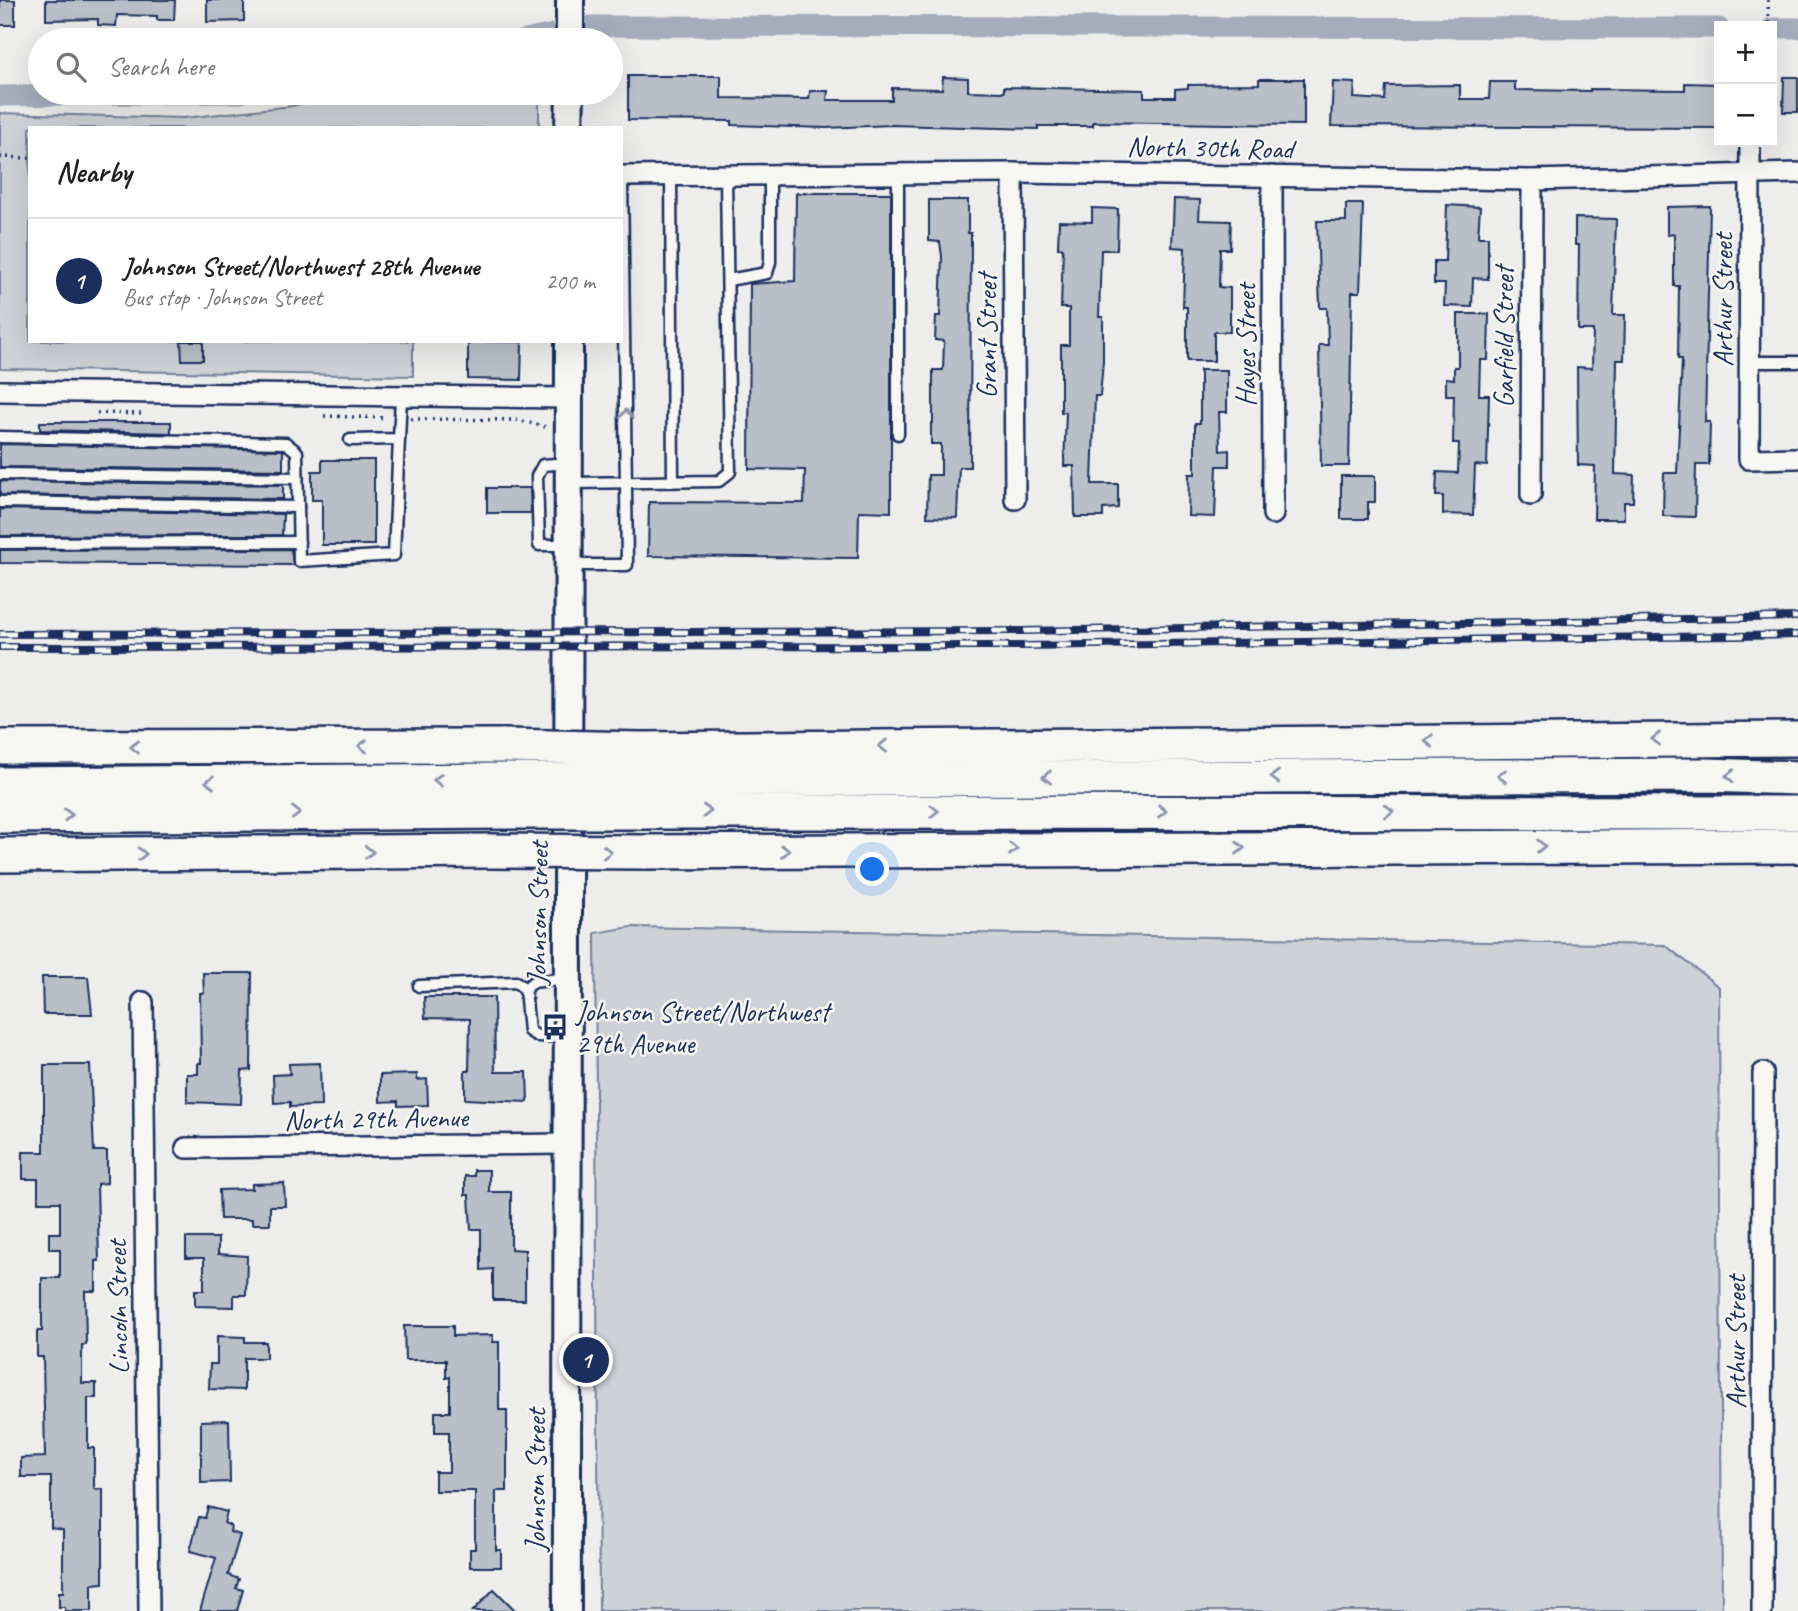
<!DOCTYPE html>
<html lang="en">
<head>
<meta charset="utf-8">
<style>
	:root { --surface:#fff; --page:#f6f6f6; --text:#202124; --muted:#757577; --line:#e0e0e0; --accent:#1b2f5e }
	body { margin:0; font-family:Caveat,sans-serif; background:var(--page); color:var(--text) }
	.controls { position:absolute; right:21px; top:21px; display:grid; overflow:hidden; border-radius:0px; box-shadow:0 7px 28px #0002 }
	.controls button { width:63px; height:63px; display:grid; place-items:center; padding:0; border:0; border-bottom:2px solid var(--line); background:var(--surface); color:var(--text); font:35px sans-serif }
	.you { position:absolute; left:873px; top:870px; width:24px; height:24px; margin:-18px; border:5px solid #fff; border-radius:50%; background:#1a73e8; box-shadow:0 0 0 10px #1a73e833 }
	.badge { display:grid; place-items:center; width:46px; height:46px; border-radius:50%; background:var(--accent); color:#fff; font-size:23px; font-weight:700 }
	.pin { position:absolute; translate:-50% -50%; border:4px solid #fff; box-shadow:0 2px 7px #0006 }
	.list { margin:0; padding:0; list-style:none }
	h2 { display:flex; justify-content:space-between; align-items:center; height:91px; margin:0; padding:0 28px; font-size:30px }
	h2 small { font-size:23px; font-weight:400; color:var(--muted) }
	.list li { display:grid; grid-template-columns:46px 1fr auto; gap:21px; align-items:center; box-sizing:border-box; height:126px; padding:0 28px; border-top:2px solid var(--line) }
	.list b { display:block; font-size:26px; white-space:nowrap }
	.list p { margin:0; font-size:23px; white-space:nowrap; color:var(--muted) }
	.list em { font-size:23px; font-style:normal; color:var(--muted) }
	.icon { flex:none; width:38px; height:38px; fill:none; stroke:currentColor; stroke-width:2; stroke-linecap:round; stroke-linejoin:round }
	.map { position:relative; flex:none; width:1798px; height:1611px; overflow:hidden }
	.search { position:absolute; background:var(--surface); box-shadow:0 7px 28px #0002; left:28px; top:28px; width:595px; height:77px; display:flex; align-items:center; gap:18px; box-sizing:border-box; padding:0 24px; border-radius:38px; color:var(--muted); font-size:26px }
	.panel { position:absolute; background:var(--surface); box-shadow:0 7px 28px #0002; left:28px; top:126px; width:595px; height:217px; border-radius:0px }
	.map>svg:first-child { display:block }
	.green { fill:#ced2d7; stroke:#74809a; stroke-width:2 }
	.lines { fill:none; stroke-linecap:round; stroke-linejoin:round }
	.canal { stroke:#a5acbc; stroke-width:21 }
	.building { fill:#b9bfc8; stroke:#1b2f5e; stroke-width:2 }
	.lane-casing { stroke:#1b2f5e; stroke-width:15 }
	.street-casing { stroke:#1b2f5e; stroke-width:24 }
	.secondary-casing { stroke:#1b2f5e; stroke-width:32 }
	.highway-casing { stroke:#1b2f5e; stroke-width:38 }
	.path { stroke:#1b2f5e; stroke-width:3.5; stroke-dasharray:2 5; stroke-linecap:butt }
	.lane { stroke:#f6f6f2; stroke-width:10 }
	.street { stroke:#f6f6f2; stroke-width:19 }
	.secondary { stroke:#f6f6f2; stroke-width:26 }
	.highway { stroke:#f6f6f2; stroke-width:33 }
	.rail-casing { stroke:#1b2f5e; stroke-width:8 }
	.rail { stroke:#f6f6f2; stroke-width:5; stroke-dasharray:16; stroke-linecap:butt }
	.highway-bridge-casing { stroke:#1b2f5e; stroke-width:38; stroke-linecap:butt }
	.highway-bridge { stroke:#f6f6f2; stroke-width:33 }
	.oneway { stroke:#8892a8 }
	.labels { text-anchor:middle; stroke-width:5; stroke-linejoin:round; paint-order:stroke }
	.street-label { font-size:28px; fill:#1b2f5e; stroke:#f6f6f2 }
	.poi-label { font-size:28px; fill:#1b2f5e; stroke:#f6f6f2; text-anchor:start }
</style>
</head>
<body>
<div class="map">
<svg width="1798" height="1611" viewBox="0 0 1798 1611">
	<rect width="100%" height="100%" fill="#edeeec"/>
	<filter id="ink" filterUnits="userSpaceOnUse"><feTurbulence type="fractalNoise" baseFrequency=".0143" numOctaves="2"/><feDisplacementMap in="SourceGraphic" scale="14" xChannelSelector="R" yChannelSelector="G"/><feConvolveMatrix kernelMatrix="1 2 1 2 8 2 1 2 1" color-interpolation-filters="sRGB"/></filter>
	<g filter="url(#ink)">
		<!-- green -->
		<g class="green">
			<polygon points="344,93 539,93 539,128 30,128 30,341 413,341 413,376 0,369 0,113 184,118 292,106"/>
			<polygon points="631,927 1665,945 1719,987 1722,1611 599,1611 595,933"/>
		</g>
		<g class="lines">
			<!-- canal -->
			<g class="canal">
				<polyline points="1772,28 1798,28"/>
				<polyline points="525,40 591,26 1719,28"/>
				<polyline points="0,96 241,93"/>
			</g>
		</g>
		<!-- building -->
		<g class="building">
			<rect x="0" y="0" width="15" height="25"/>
			<polygon points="46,0 175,0 174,20 157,20 157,16 117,15 116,26 98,25 98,19 46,20"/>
			<polygon points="207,0 244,0 244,21 207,22"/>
			<polygon points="628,76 721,76 721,98 809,99 810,91 828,91 827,100 892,100 892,88 942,89 943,77 968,78 968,91 1004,92 1004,87 1144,90 1144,97 1175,97 1175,89 1188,88 1188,85 1259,84 1259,79 1304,79 1304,125 1093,122 1093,126 1038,126 1038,129 891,125 826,128 732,125 732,121 628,120"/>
			<polygon points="1784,77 1798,77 1798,112 1783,112"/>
			<polygon points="1333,82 1355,83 1354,98 1385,100 1386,86 1460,85 1460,99 1489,99 1490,82 1515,82 1515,90 1590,91 1590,89 1685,90 1685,83 1719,84 1719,128 1331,126"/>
			<polygon points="796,193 891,193 891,512 859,511 858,558 648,556 649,502 804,503 805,470 749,469 750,284 795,281"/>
			<polygon points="1174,199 1200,200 1199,220 1231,221 1230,249 1220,249 1219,287 1230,288 1230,332 1214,332 1214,361 1187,361 1187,307 1183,307 1185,248 1172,247"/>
			<polygon points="929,200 968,200 968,233 971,233 970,467 959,467 957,518 927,517 928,475 941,475 941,444 931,444 931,423 933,423 933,370 943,370 944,341 935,340 936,316 940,316 942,256 940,242 929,241"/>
			<polygon points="1346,204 1363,204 1360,292 1352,292 1349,466 1321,466 1319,345 1328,345 1327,308 1320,308 1317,221 1346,221"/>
			<polygon points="1447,205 1480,207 1478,237 1488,237 1488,279 1473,278 1472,307 1444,306 1445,284 1434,284 1434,261 1445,261"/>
			<polygon points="1710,206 1705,422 1710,422 1709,465 1696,465 1695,517 1663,516 1664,473 1677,473 1682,359 1678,359 1679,286 1674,286 1674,234 1667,235 1667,207"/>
			<polygon points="1092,208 1118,209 1117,250 1101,250 1099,317 1103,317 1103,361 1100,396 1095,396 1092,484 1118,484 1118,508 1103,509 1103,517 1075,517 1074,466 1064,466 1066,412 1061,412 1061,345 1069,345 1069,308 1061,308 1063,248 1058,248 1059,221 1092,222"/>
			<polygon points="1575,218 1616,219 1613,315 1625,315 1624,360 1617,360 1615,474 1634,475 1633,502 1624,502 1624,519 1594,519 1595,466 1578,465 1577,367 1592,368 1593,330 1578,330 1579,245 1575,245"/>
			<polygon points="1458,314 1489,314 1488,360 1480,360 1479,395 1489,395 1487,466 1475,465 1473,515 1443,514 1443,496 1436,496 1437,472 1458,473 1459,443 1453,443 1454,395 1446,395 1446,378 1454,379 1454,367 1458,367"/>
			<polygon points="181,341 203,341 203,360 182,360"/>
			<polygon points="468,341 522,342 521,380 468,379"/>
			<polygon points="1200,370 1227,370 1227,412 1219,412 1220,451 1229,450 1229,466 1217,466 1215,517 1188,516 1189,474 1195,474 1195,423 1200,423"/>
			<polygon points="40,422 171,422 171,433 40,430"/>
			<polygon points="0,444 283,450 283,470 0,467"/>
			<polygon points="322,460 374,460 374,545 322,545 322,500 312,500 312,471 322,471"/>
			<polygon points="1341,476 1375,476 1375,502 1368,502 1368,519 1341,519"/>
			<polygon points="0,481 283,485 283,499 0,495"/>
			<polygon points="487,488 530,488 531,513 487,513"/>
			<polygon points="0,509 283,514 282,535 0,536"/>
			<polygon points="291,549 293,565 0,563 0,550"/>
			<polygon points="203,973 252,973 251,1070 242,1071 241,1104 187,1102 187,1074 198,1074 198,1063 201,1063 200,993 204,993"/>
			<polygon points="42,977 88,977 92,1014 43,1014"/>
			<polygon points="424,997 494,997 495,1072 527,1072 528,1102 465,1099 465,1071 469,1071 470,1019 425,1018"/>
			<polygon points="320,1063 321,1106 290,1107 290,1102 274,1103 273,1075 290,1074 289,1064"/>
			<polygon points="44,1065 90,1065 94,1151 107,1151 107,1183 97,1184 99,1261 96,1261 96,1291 85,1291 86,1345 82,1345 82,1383 96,1383 96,1398 88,1398 88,1448 94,1448 94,1489 103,1489 103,1583 92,1584 92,1611 65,1611 65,1607 59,1607 59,1592 63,1592 63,1530 51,1528 51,1477 21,1477 21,1458 45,1457 43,1357 37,1357 37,1331 42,1331 42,1278 60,1278 60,1249 49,1249 49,1233 60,1233 60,1202 38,1202 38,1179 23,1179 23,1152 44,1152"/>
			<polygon points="417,1074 417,1080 427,1079 428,1105 398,1106 398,1101 380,1102 380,1075"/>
			<polygon points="474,1170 489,1170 489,1192 511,1192 511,1249 525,1250 525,1300 493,1300 493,1269 481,1270 481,1229 471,1229 469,1195 465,1195 465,1176 474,1176"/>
			<polygon points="284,1183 285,1206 270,1206 270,1224 252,1224 252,1219 220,1219 219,1190 252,1189 252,1184"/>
			<polygon points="186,1238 218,1238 218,1254 247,1256 246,1295 234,1295 234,1307 195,1306 195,1290 204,1290 204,1258 186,1258"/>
			<polygon points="404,1326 453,1326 453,1336 493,1335 493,1342 499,1342 499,1410 507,1410 507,1491 496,1491 496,1550 501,1550 501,1567 470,1567 470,1549 475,1549 475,1491 435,1491 435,1472 449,1472 449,1432 435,1432 435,1412 450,1412 450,1377 446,1378 446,1360 405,1360"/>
			<polygon points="217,1336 245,1337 245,1342 266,1342 266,1358 244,1358 244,1390 209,1389 210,1364 217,1364"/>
			<polygon points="229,1420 230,1482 201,1483 201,1421"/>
			<polygon points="208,1507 227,1512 224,1523 231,1526 230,1532 240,1535 228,1575 239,1579 236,1588 243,1590 237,1611 200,1611 216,1558 190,1551 199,1517 205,1518"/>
			<polygon points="494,1589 516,1611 473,1611"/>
		</g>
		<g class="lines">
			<!-- lane casing -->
			<g class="lane-casing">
				<g id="lane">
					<polyline points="671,176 673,481"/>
					<polyline points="728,280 767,273 770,262 770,175"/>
					<polyline points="1750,362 1798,362"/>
					<polyline points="898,434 898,174"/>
					<polyline points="0,437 286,443 297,452 299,561 394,555 399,439"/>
					<polyline points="350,440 399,439 401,397"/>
					<polyline points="0,474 297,478"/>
					<polyline points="572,483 719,481 730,472 726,175"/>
					<polyline points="0,502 298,507"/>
					<polyline points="0,543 299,542"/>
					<polyline points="568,545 539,545 537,476 543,465 568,463"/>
					<polyline points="572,565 627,565 622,176"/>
					<polyline points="419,986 516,982 525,989 529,1031 537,1036 567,1037"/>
					<polyline points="525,989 533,982 568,978"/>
				</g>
			</g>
			<!-- street casing -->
			<g class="street-casing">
				<g id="street">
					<polyline points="1750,142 1749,459 1798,458"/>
					<polyline points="1013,173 1015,499"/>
					<polyline points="621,176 1013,173 1532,180 1798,173"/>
					<polyline points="1272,176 1273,514"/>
					<polyline points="0,391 570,398"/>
					<polyline points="1531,495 1532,180"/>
					<polyline points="143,1002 149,1611"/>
					<polyline points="186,1148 565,1144"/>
					<polyline points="1762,1611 1763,1073"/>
				</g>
			</g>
			<!-- secondary casing -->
			<g class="secondary-casing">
				<g id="secondary">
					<polyline points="570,40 570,0"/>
					<polyline points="569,128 570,93"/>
					<path d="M567,1611C565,1188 571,765 569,341"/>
				</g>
			</g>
			<!-- highway casing -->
			<g class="highway-casing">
				<g id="highway">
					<polyline points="0,747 504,746"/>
					<polyline points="641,749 1798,739"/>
					<polyline points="638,780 1706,775 1798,778"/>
					<polyline points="0,784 506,780"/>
					<polyline points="639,812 1798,813"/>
					<polyline points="0,816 507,812"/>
					<polyline points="643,852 1798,846"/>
					<polyline points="0,855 490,851"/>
				</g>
			</g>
			<!-- path -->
			<g class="path">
				<polyline points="1768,0 1769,26"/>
				<polyline points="0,157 30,158"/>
				<polyline points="97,413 145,414"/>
				<polyline points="324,416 386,418"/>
				<polyline points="411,419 518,420 546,427"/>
			</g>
			<!-- lane -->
			<use href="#lane" class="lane"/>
			<!-- street -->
			<use href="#street" class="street"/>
			<!-- secondary -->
			<use href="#secondary" class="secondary"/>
			<!-- highway -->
			<use href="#highway" class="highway"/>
			<!-- rail casing -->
			<g class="rail-casing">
				<g id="rail">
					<polyline points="0,634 1022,631 1798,617"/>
					<polyline points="0,647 1022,646 1798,635"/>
				</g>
			</g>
			<!-- rail -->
			<use href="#rail" class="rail"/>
			<!-- highway-bridge casing -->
			<g class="highway-bridge-casing">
				<g id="highway-bridge">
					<polyline points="504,746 641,749"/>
					<polyline points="506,780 638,780"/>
					<polyline points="507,812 639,812"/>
					<polyline points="490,851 643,852"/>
				</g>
			</g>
			<!-- highway-bridge -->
			<use href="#highway-bridge" class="highway-bridge"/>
		</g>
		<!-- one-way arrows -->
		<defs><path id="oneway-chevron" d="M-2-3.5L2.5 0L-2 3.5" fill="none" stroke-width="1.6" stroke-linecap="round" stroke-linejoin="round" transform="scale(1.75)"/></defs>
		<g class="oneway">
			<use href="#oneway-chevron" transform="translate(626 414) rotate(-91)"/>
			<use href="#oneway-chevron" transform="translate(1656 739) rotate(179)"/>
			<use href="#oneway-chevron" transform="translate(1429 741) rotate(179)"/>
			<use href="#oneway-chevron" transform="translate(363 746) rotate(180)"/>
			<use href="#oneway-chevron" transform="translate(883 746) rotate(179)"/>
			<use href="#oneway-chevron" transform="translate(135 747) rotate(180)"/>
			<use href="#oneway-chevron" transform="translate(1502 776) rotate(180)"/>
			<use href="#oneway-chevron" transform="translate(1730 776) rotate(-178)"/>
			<use href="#oneway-chevron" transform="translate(1047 777) rotate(180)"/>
			<use href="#oneway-chevron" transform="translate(1275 777) rotate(180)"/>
			<use href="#oneway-chevron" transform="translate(438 780) rotate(180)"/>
			<use href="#oneway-chevron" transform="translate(210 782) rotate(180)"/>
			<use href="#oneway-chevron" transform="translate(707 811)"/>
			<use href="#oneway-chevron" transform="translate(934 811)"/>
			<use href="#oneway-chevron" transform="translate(1162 811)"/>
			<use href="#oneway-chevron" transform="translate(1389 811)"/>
			<use href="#oneway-chevron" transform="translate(296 813)"/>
			<use href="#oneway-chevron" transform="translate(68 815) rotate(-1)"/>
			<use href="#oneway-chevron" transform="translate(1541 846)"/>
			<use href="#oneway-chevron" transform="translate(1240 848)"/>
			<use href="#oneway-chevron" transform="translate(1013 849)"/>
			<use href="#oneway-chevron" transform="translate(785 851)"/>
			<use href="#oneway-chevron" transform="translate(369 852)"/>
			<use href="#oneway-chevron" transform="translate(607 852)"/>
			<use href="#oneway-chevron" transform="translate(142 854)"/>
		</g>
	</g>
	<!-- icons -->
	<defs>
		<g id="bus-bare" transform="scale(2.1)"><path d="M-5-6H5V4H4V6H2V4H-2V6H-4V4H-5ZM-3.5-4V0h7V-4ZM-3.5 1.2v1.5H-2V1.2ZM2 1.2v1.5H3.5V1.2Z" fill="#1b2f5e" stroke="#f6f6f2" stroke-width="2.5" paint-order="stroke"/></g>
	</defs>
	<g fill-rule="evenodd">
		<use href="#bus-bare" x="555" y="1027"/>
	</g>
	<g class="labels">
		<!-- street labels -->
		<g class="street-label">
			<text transform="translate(1210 147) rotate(1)" y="10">North 30th Road</text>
			<text transform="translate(1722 300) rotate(-90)" y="10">Arthur Street</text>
			<text transform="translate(986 336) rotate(-90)" y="10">Grant Street</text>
			<text transform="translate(1503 337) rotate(-90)" y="10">Garfield Street</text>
			<text transform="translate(1245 345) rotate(-90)" y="10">Hayes Street</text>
			<text transform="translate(537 913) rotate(-89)" y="10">Johnson Street</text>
			<text transform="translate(376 1118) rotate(-1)" y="10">North 29th Avenue</text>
			<text transform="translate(117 1307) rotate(-91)" y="10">Lincoln Street</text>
			<text transform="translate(1735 1342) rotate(-90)" y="10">Arthur Street</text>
			<text transform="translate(535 1480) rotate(-90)" y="10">Johnson Street</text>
		</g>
		<!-- poi labels -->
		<g class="poi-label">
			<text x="576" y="1021">Johnson Street/Northwest<tspan x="576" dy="32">29th Avenue</tspan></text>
		</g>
	</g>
</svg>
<div class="controls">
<button>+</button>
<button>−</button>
</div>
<div class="you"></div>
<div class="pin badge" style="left:586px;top:1360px">1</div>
<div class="search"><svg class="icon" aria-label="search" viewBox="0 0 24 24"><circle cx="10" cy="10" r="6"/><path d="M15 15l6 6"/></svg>Search here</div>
<section class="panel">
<h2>Nearby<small></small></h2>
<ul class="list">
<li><span class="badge">1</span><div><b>Johnson Street/Northwest 28th Avenue</b><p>Bus stop · Johnson Street</p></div><em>200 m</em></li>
</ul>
</section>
</div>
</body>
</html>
